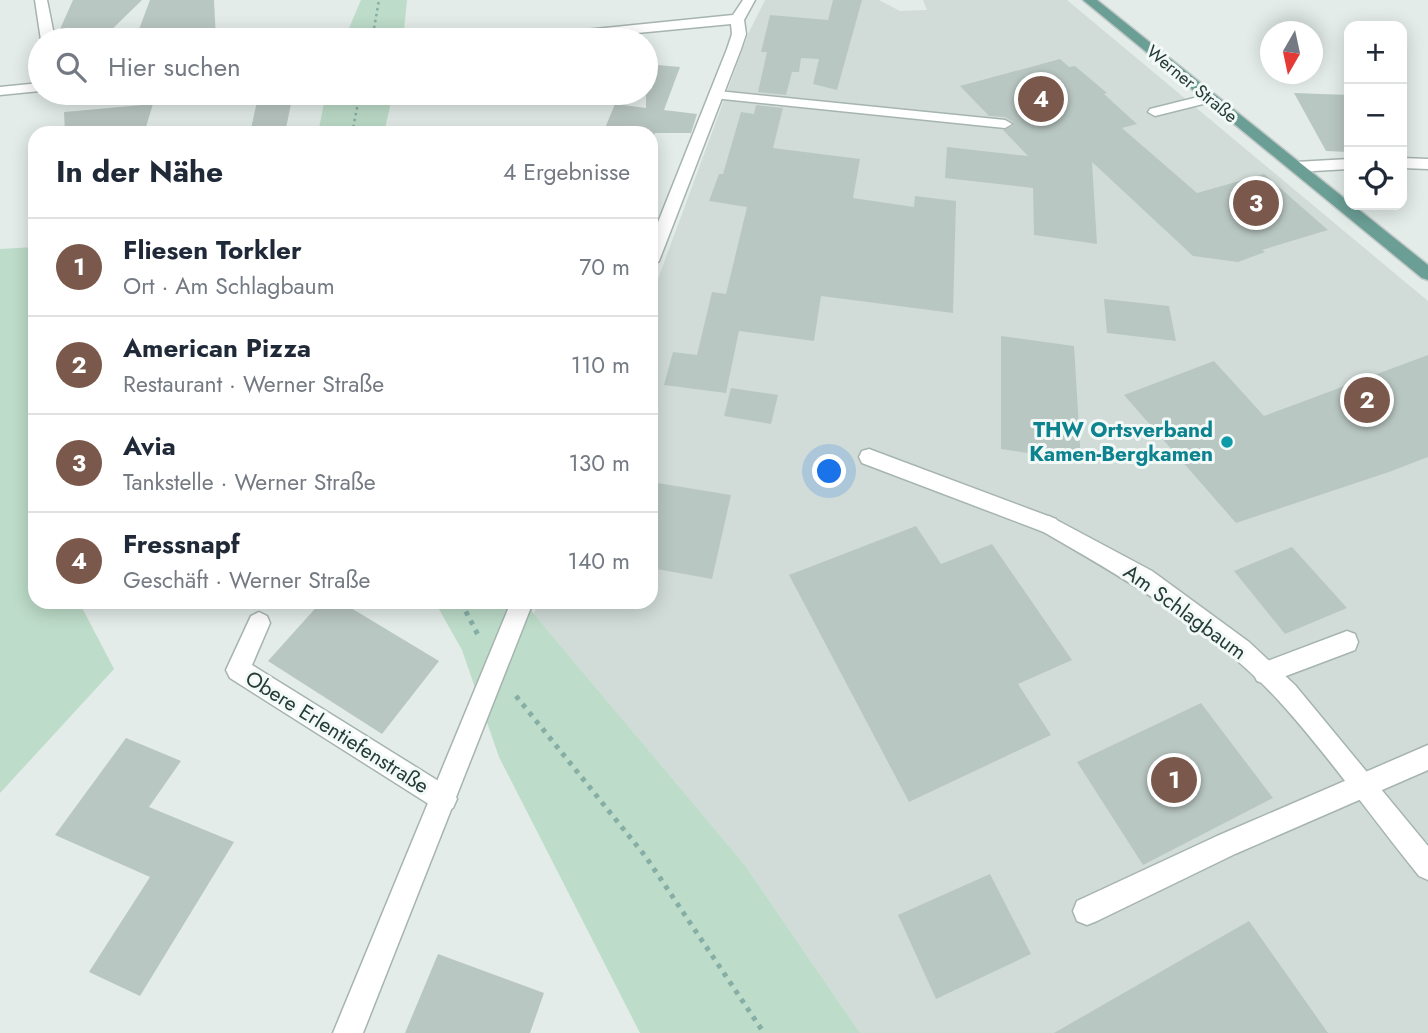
<!DOCTYPE html>
<html lang="de">
<head>
<meta charset="utf-8">
<style>
	:root { --surface:#fff; --page:#f2f2f3; --text:#1f2937; --muted:#747a83; --line:#e0e1e3; --accent:#7a584b }
	body { margin:0; font-family:Jost,sans-serif; background:var(--page); color:var(--text) }
	.controls { position:absolute; right:21px; top:21px; display:grid; overflow:hidden; border-radius:14px; box-shadow:0 4px 18px #0003 }
	.controls button { width:63px; height:63px; display:grid; place-items:center; padding:0; border:0; border-bottom:2px solid var(--line); background:var(--surface); color:var(--text); font:35px sans-serif }
	.compass { position:absolute; left:1260px; top:21px; width:63px; height:63px; border-radius:50%; background:var(--surface); box-shadow:0 4px 18px #0003; rotate:189deg }
	.you { position:absolute; left:830px; top:472px; width:24px; height:24px; margin:-18px; border:5px solid #fff; border-radius:50%; background:#1a73e8; box-shadow:0 0 0 10px #1a73e833 }
	.badge { display:grid; place-items:center; width:46px; height:46px; border-radius:50%; background:var(--accent); color:#fff; font-size:23px; font-weight:700 }
	.pin { position:absolute; translate:-50% -50%; border:4px solid #fff; box-shadow:0 2px 7px #0006 }
	.list { margin:0; padding:0; list-style:none }
	h2 { display:flex; justify-content:space-between; align-items:center; height:91px; margin:0; padding:0 28px; font-size:30px }
	h2 small { font-size:23px; font-weight:400; color:var(--muted) }
	.list li { display:grid; grid-template-columns:46px 1fr auto; gap:21px; align-items:center; box-sizing:border-box; height:98px; padding:0 28px; border-top:2px solid var(--line) }
	.list b { display:block; font-size:26px; white-space:nowrap }
	.list p { margin:0; font-size:23px; white-space:nowrap; color:var(--muted) }
	.list em { font-size:23px; font-style:normal; color:var(--muted) }
	.icon { flex:none; width:38px; height:38px; fill:none; stroke:currentColor; stroke-width:2; stroke-linecap:round; stroke-linejoin:round }
	.map { position:relative; flex:none; width:1428px; height:1033px; overflow:hidden }
	.search { position:absolute; background:var(--surface); box-shadow:0 4px 18px #0003; left:28px; top:28px; width:630px; height:77px; display:flex; align-items:center; gap:18px; box-sizing:border-box; padding:0 24px; border-radius:38px; color:var(--muted); font-size:26px }
	.panel { position:absolute; background:var(--surface); box-shadow:0 4px 18px #0003; left:28px; top:126px; width:630px; height:483px; border-radius:21px }
	.map>svg:first-child { display:block }
	.built { fill:#d1dcd8 }
	.green { fill:#bddcc9 }
	.building { fill:#b9c7c2 }
	.lines { fill:none; stroke-linecap:round; stroke-linejoin:round }
	.lane-casing { stroke:#a6b4b0; stroke-width:3 }
	.street-casing { stroke:#a6b4b0; stroke-width:3 }
	.primary-casing { stroke:#c2c8c7; stroke-width:3 }
	.path-far1 { stroke:#86aea5; stroke-width:2.5; stroke-dasharray:2.5 3.5; stroke-linecap:butt }
	.path { stroke:#86aea5; stroke-width:5; stroke-dasharray:4.5 6; stroke-linecap:butt }
	.lane { fill:#fff; fill-rule:evenodd }
	.street { fill:#fff; fill-rule:evenodd }
	.primary { fill:#6b9f96; fill-rule:evenodd }
	.culture-dot { fill:#0f9aa8; stroke:#f3f9f7; stroke-width:2.5 }
	.labels { text-anchor:middle; stroke-width:6; stroke-linejoin:round; paint-order:stroke }
	.far-street-label { font-size:18px; fill:#243c38; stroke:#f3f9f7 }
	.culture-label { font-size:21px; font-weight:bold; fill:#0d838f; stroke:#f3f9f7; text-anchor:end }
	.street-label { font-size:21px; fill:#243c38; stroke:#f3f9f7 }
</style>
</head>
<body>
<div class="map">
<svg width="1428" height="1033" viewBox="0 0 1428 1033">
	<rect width="100%" height="100%" fill="#e3ece9"/>
	<!-- built -->
	<polygon class="built" points="765,0 879,0 900,11 927,10 923,0 1067,0 1428,301 1428,1033 860,1033 744,864 534,614 538,602 651,602 651,298 749,32"/>
	<!-- green -->
	<g class="green">
		<polygon points="361,0 407,0 403,40 344,40"/>
		<polygon points="326,93 393,93 384,133 318,133"/>
		<polygon points="35,247 35,602 79,602 114,669 0,793 0,249"/>
		<polygon points="435,602 527,602 534,614 744,864 860,1033 640,1033 499,757 462,650"/>
	</g>
	<!-- building -->
	<g class="building">
		<polygon points="73,0 142,0 101,40 57,40 57,36"/>
		<polygon points="150,0 214,0 216,40 135,40"/>
		<polygon points="833,0 862,0 837,90 813,84 819,59 801,58 799,72 792,72 786,95 758,92 767,52 761,52 770,15 828,20"/>
		<polygon points="1060,59 1069,67 1075,66 1107,93 1104,94 1137,124 1122,128 1197,193 1264,174 1328,230 1262,250 1265,252 1238,262 1193,256 1092,162 1097,244 1034,235 1033,188 945,178 947,147 1028,156 1003,130 1013,126 1013,122 1005,117 989,116 960,86"/>
		<polygon points="646,64 680,67 664,110 697,114 691,133 655,133 651,143 651,133 603,133 615,104 646,108"/>
		<polygon points="1294,93 1349,95 1349,152 1326,151"/>
		<polygon points="293,94 285,133 250,133 258,97"/>
		<polygon points="153,104 144,133 65,133 64,112"/>
		<polygon points="756,105 783,108 773,148 860,159 853,198 914,207 915,196 956,201 953,313 821,296 814,341 739,331 726,393 664,385 673,352 697,355 712,292 726,294 747,207 709,201 719,174 723,174 741,112 754,114"/>
		<polygon points="1104,299 1169,306 1176,341 1107,333"/>
		<polygon points="1001,336 1074,346 1081,461 1001,449"/>
		<polygon points="1428,355 1428,457 1389,472 1236,523 1124,395 1214,361 1264,416"/>
		<polygon points="731,388 778,395 771,424 724,416"/>
		<polygon points="651,482 731,495 712,579 651,568"/>
		<polygon points="916,526 941,564 992,544 1072,660 1018,684 1051,735 909,802 789,575"/>
		<polygon points="1292,547 1347,608 1285,634 1234,571"/>
		<polygon points="321,602 341,602 439,661 382,734 268,661"/>
		<polygon points="1201,703 1273,798 1143,865 1077,762"/>
		<polygon points="126,738 181,761 149,807 234,842 140,996 89,972 150,877 55,835"/>
		<polygon points="990,874 1031,954 936,999 898,915"/>
		<polygon points="1249,921 1328,1033 1054,1033"/>
		<polygon points="438,954 544,993 530,1033 405,1033"/>
	</g>
	<g class="lines">
		<!-- lane casing -->
		<g class="lane-casing">
			<g id="lane">
				<polygon points="718,91 1005,120 1012,124 1005,128 713,98 713,92"/>
				<polygon points="1210,94 1217,98 1215,101 1155,116 1148,112 1150,109"/>
				<polygon points="869,449 1056,519 1060,525 1056,531 1049,534 862,463 859,457 862,451"/>
				<polygon points="259,612 267,616 270,623 252,665 453,790 457,799 453,808 444,812 435,808 230,678 226,670 251,616"/>
				<polygon points="1347,631 1355,634 1358,642 1355,650 1265,684 1257,681 1253,673 1257,665"/>
				<polygon points="1428,745 1428,770 1235,854 1097,921 1087,925 1077,921 1073,911 1077,901 1217,836"/>
			</g>
		</g>
		<!-- street casing -->
		<g class="street-casing">
			<g id="street">
				<polygon points="35,0 47,0 55,40 41,40"/>
				<polygon points="743,0 755,0 744,20 746,34 741,49 659,261 651,267 651,240 727,49 732,34 731,24 564,40 519,40 526,36 733,15"/>
				<polygon points="40,83 40,91 0,95 0,87"/>
				<polygon points="1402,158 1428,159 1428,169 1402,168"/>
				<polygon points="1349,159 1349,169 1296,172 1288,167 1296,162"/>
				<path d="M1049,516L1152,571L1249,642L1295,685L1428,846V880L1419,876C1372,818 1329,756 1279,701C1213,629 1125,579 1042,531L1038,525L1042,519Z"/>
				<polygon points="511,602 533,602 363,1033 333,1033"/>
			</g>
		</g>
		<!-- primary casing -->
		<g class="primary-casing">
			<polygon id="primary" points="1083,0 1097,0 1349,202 1349,205 1353,205 1428,265 1428,280 1422,278"/>
		</g>
		<!-- path-far1 -->
		<g class="path-far1">
			<polyline points="372,40 379,0"/>
			<polyline points="352,133 360,93"/>
		</g>
		<!-- path -->
		<g class="path">
			<polyline points="461,602 478,635"/>
			<polyline points="516,696 646,857 764,1033"/>
		</g>
		<!-- lane -->
		<use href="#lane" class="lane"/>
		<!-- street -->
		<use href="#street" class="street"/>
		<!-- primary -->
		<use href="#primary" class="primary"/>
	</g>
	<!-- markers -->
	<circle class="culture-dot" cx="1227" cy="442" r="7"/>
	<g class="labels">
		<!-- far-street labels -->
		<g class="far-street-label">
			<text transform="translate(1192 84) rotate(39)" y="6">Werner Straße</text>
		</g>
		<!-- culture labels -->
		<g class="culture-label">
			<text x="1213" y="437">THW Ortsverband<tspan x="1213" dy="24">Kamen-Bergkamen</tspan></text>
		</g>
		<!-- street labels -->
		<g class="street-label">
			<text transform="translate(1185 612) rotate(36)" y="7">Am Schlagbaum</text>
			<text transform="translate(337 732) rotate(32)" y="7">Obere Erlentiefenstraße</text>
		</g>
	</g>
</svg>
<div class="controls">
<button>+</button>
<button>−</button>
<button><svg class="icon" aria-label="locate" viewBox="0 0 24 24"><circle cx="12" cy="12" r="6"/><path d="M12 2v4M12 18v4M2 12h4M18 12h4"/></svg></button>
</div>
<svg class="compass" viewBox="-18 -18 36 36"><path d="M0-13l5 13h-10z" fill="#e53935"/><path d="M0 13l5-13h-10z" fill="#747a83"/></svg>
<div class="you"></div>
<div class="pin badge" style="left:1174px;top:780px">1</div>
<div class="pin badge" style="left:1367px;top:400px">2</div>
<div class="pin badge" style="left:1256px;top:203px">3</div>
<div class="pin badge" style="left:1041px;top:99px">4</div>
<div class="search"><svg class="icon" aria-label="search" viewBox="0 0 24 24"><circle cx="10" cy="10" r="6"/><path d="M15 15l6 6"/></svg>Hier suchen</div>
<section class="panel">
<h2>In der Nähe<small>4 Ergebnisse</small></h2>
<ul class="list">
<li><span class="badge">1</span><div><b>Fliesen Torkler</b><p>Ort · Am Schlagbaum</p></div><em>70 m</em></li>
<li><span class="badge">2</span><div><b>American Pizza</b><p>Restaurant · Werner Straße</p></div><em>110 m</em></li>
<li><span class="badge">3</span><div><b>Avia</b><p>Tankstelle · Werner Straße</p></div><em>130 m</em></li>
<li><span class="badge">4</span><div><b>Fressnapf</b><p>Geschäft · Werner Straße</p></div><em>140 m</em></li>
</ul>
</section>
</div>
</body>
</html>
